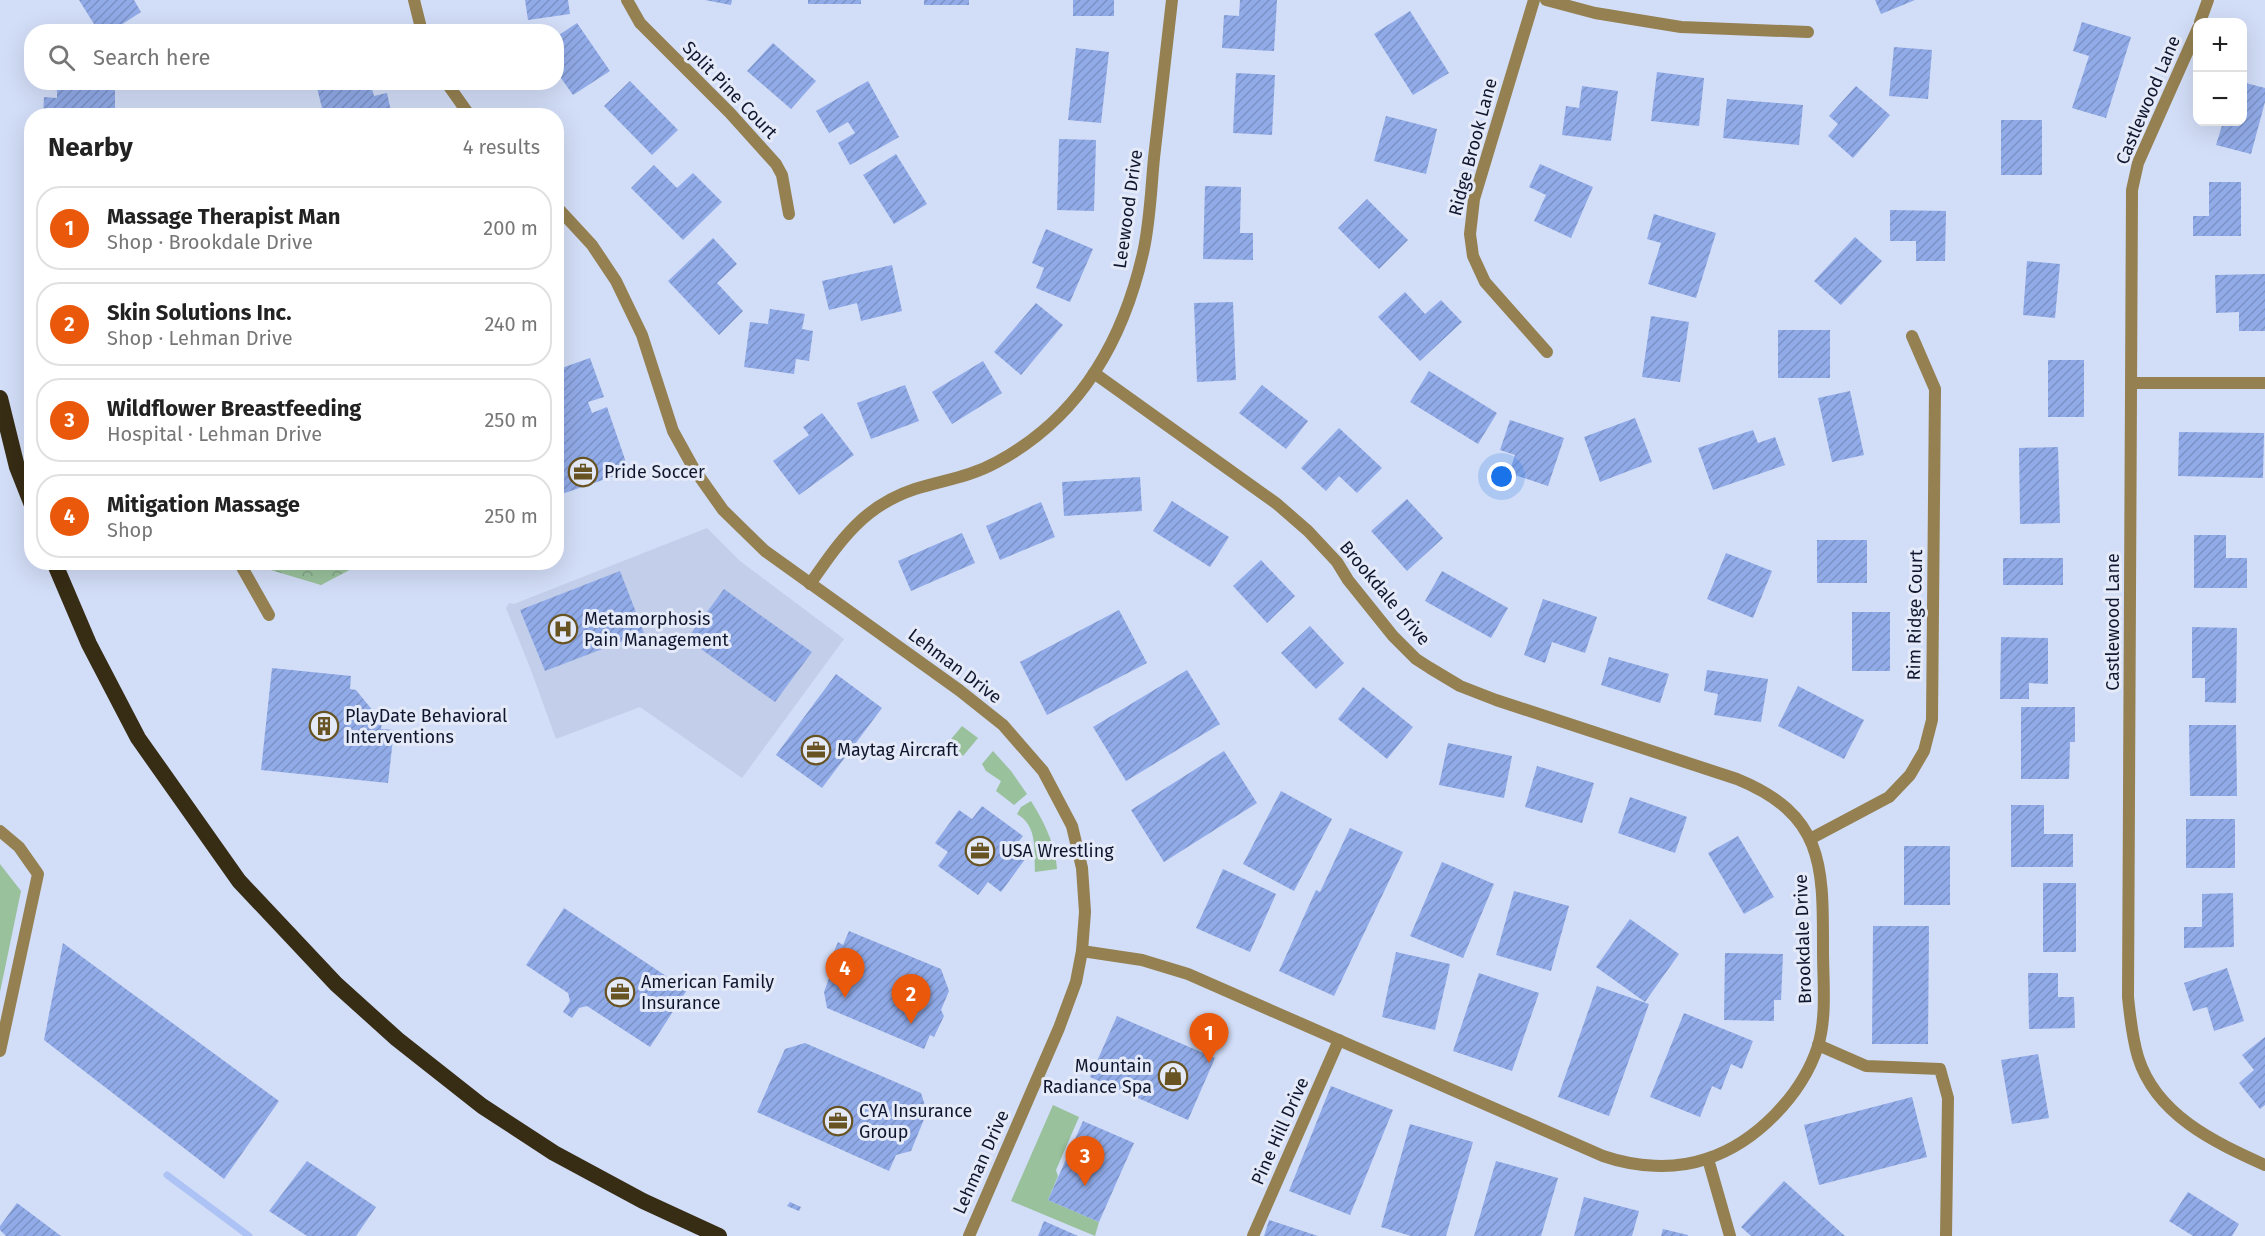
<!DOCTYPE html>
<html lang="en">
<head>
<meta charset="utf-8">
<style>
	:root { --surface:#fff; --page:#f6f6f6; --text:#222; --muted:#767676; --line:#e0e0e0; --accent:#ea580c }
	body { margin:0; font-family:"Fira Sans",sans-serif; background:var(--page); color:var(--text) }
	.controls { position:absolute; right:18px; top:18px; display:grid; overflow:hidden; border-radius:12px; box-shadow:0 6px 24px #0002 }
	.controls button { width:54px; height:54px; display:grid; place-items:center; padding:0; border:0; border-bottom:2px solid var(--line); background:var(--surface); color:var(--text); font:30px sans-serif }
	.you { position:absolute; left:1502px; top:477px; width:21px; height:21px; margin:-15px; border:4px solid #fff; border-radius:50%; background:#1a73e8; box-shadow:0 0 0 9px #1a73e833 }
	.badge { display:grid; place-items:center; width:39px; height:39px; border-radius:50%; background:var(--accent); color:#fff; font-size:20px; font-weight:700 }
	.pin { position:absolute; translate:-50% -50px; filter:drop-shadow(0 2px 3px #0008) }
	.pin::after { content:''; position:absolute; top:32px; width:21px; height:18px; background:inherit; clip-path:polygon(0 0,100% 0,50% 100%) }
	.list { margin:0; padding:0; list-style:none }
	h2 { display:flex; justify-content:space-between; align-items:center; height:78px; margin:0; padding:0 24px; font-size:26px }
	h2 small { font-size:20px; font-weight:400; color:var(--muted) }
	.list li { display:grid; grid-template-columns:39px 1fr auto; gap:18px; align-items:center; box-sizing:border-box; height:84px; margin:0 12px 12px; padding:0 12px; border:2px solid var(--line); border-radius:24px }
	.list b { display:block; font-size:22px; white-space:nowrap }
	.list p { margin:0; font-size:20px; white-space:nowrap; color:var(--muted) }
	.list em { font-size:20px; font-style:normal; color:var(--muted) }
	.icon { flex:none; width:33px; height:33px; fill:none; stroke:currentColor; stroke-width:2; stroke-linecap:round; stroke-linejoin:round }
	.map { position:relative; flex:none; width:2265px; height:1236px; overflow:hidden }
	.search { position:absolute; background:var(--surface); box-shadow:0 6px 24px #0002; left:24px; top:24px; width:540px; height:66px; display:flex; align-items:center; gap:15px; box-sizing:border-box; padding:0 21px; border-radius:24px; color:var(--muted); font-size:22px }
	.panel { position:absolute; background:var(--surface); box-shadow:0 6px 24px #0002; left:24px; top:108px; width:540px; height:462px; border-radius:24px }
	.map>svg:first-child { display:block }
	.built { fill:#c2ceea }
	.green { fill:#99c19c }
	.park { fill:url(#park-crowns) }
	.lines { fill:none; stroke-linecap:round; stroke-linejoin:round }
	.stream { stroke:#aec3f5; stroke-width:7 }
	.building { fill:url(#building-hatch) }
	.minor { stroke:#948051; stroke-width:12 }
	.trunk { stroke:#372c14; stroke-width:16 }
	.labels { text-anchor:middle; stroke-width:6; stroke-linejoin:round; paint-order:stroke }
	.street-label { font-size:18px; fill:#0f172e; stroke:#e5eaf8 }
	.poi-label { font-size:18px; fill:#0f172e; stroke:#e5eaf8; text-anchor:start }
</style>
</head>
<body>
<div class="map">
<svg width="2265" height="1236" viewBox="0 0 2265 1236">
	<defs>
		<pattern id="park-crowns" width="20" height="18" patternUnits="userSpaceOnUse" patternTransform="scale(1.5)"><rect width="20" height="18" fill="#99c19c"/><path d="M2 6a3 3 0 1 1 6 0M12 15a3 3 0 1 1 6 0" fill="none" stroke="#83a587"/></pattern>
		<pattern id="building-hatch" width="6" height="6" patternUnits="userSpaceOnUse" patternTransform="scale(1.5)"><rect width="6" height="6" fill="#91abe8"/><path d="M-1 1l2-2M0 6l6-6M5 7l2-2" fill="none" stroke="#7c92c7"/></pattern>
	</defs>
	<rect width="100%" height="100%" fill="#d2ddf7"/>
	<!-- built -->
	<polygon class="built" points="707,528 740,561 844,639 742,778 640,707 556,739 531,670 506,608 509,603 514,604"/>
	<!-- green -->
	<g class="green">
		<polygon points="962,726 978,738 963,756 947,744"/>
		<polygon points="993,751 1011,771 1027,794 1014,805 996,791 1001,781 986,771 982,764"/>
		<path d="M1031,801C1043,820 1056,845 1057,869L1035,872C1034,851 1038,826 1017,814L1021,807Z"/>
		<polygon points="0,864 21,891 0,992"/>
		<polygon points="1053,1105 1079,1117 1056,1170 1058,1176 1048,1200 1099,1222 1095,1236 1011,1201"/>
	</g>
	<!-- park -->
	<polygon class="park" points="260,563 363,563 321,585 264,568"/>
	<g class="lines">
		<!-- stream -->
		<polyline class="stream" points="167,1175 249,1236"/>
	</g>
	<!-- building -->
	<g class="building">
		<polygon points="79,0 134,0 141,12 110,32 99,32"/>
		<polygon points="525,0 568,0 570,14 528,20"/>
		<polygon points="705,0 732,0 731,5"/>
		<rect x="808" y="0" width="53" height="4"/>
		<rect x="924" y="0" width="45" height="5"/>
		<rect x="1073" y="0" width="41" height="16"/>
		<polygon points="1240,0 1277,0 1274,51 1222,48 1224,15 1239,16"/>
		<polygon points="1875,0 1915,0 1881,14"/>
		<polygon points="1410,11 1449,73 1413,95 1374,34"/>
		<polygon points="2082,22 2131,37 2106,118 2072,108 2089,56 2073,51"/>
		<polygon points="577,23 610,71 573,95 556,71 556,37"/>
		<polygon points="773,43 816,81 791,109 747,71"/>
		<polygon points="1894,47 1932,50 1928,99 1889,96"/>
		<polygon points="1076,48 1109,52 1101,123 1068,120"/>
		<polygon points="1657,72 1704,78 1699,126 1651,121"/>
		<polygon points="1236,73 1275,75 1272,135 1233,133"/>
		<polygon points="630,81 678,130 652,155 604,106"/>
		<polygon points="868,81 899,137 850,165 838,143 855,133 848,122 829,133 816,111"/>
		<polygon points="57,82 107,82 107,86 115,86 115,111 124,112 124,116 43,116 44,97 57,98"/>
		<polygon points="339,82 370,82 374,96 387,93 392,116 324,116 317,88"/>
		<polygon points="2242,82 2265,88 2265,102 2251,154 2216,145 2223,122 2242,122"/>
		<polygon points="1582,86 1618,91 1611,141 1562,135 1566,106 1579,108"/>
		<polygon points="1856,86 1890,115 1853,158 1828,136 1838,124 1829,116"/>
		<polygon points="1727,99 1803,105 1799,145 1723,138"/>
		<polygon points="1386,116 1437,129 1426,174 1374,161"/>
		<rect x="2001" y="120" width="41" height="55"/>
		<polygon points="1059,139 1096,140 1094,211 1057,210"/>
		<polygon points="896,154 927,204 894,224 863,175"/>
		<polygon points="1540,164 1593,187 1571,238 1534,221 1546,195 1529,187"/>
		<polygon points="654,165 677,188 693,173 722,202 683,240 631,188"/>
		<polygon points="2209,182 2241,182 2241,236 2193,236 2193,216 2209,216"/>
		<polygon points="1205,186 1241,187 1240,233 1253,233 1253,260 1203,259"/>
		<polygon points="1367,199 1408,240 1379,269 1338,228"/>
		<polygon points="1890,210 1946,211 1945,261 1916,261 1916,241 1890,241"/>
		<polygon points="1654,214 1716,233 1696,298 1648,284 1661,243 1647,239"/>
		<polygon points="1046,229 1093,249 1070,302 1036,288 1044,268 1032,263"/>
		<polygon points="1855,237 1882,261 1841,305 1814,281"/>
		<polygon points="713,238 737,264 717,283 743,311 719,335 668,281"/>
		<polygon points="2027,261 2060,264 2055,318 2023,315"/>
		<polygon points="892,265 902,311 861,321 857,303 829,310 822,281"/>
		<polygon points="2265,274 2265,331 2239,331 2239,312 2216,313 2215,275"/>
		<polygon points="1405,292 1425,314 1441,300 1462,322 1420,361 1378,317"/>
		<polygon points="1233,302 1236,380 1197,382 1194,303"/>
		<polygon points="1036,303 1063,325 1021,375 994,352"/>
		<polygon points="770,309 805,314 802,329 813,331 809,361 796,359 794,374 744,367 750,322 768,324"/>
		<polygon points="1651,316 1689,322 1680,382 1642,377"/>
		<rect x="1778" y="330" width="52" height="48"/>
		<polygon points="590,358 604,397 588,402 592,413 607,407 629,471 556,496 556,391 560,390 556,381 556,370"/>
		<rect x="2048" y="360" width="36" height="57"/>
		<polygon points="983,361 1002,393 952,424 932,392"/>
		<polygon points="1429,371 1497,413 1478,444 1410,402"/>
		<polygon points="905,385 919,421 871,439 857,403"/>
		<polygon points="1262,385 1308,421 1286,449 1239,413"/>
		<polygon points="1850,391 1864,455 1832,462 1818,398"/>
		<polygon points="822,413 854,455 799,495 773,461 809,435 803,427"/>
		<polygon points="1635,418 1652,462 1600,482 1584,437"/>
		<polygon points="1510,420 1564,438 1548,486 1509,473 1515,455 1500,450"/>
		<polygon points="1339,428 1382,468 1357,493 1339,476 1326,491 1301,468"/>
		<polygon points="1753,430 1758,443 1775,437 1785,465 1713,490 1698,448"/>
		<polygon points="2179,432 2264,433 2263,478 2178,476"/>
		<polygon points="2058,447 2060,523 2020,524 2019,448"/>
		<polygon points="1140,477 1142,511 1064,516 1062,482"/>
		<polygon points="1407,499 1443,538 1407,571 1371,531"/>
		<polygon points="1172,501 1229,537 1210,567 1153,531"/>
		<polygon points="1041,502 1055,537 1000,560 986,526"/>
		<polygon points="962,533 975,563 911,591 898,561"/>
		<polygon points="2194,535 2226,535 2226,558 2247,558 2247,588 2194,588"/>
		<rect x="1817" y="540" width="50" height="43"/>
		<polygon points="1726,553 1772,571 1753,618 1707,599"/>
		<rect x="2003" y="558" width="60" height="27"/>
		<polygon points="1261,560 1295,596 1267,623 1233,586"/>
		<polygon points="620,571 644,633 545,671 520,610"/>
		<polygon points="1442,571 1508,608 1491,638 1425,601"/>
		<polygon points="724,589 812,652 775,702 687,639"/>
		<polygon points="1543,599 1597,617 1585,653 1552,642 1545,663 1524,655"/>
		<polygon points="1119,610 1147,663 1047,715 1020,662"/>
		<rect x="1852" y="612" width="38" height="59"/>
		<polygon points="1310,626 1344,663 1316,689 1281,653"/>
		<polygon points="2192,627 2237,628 2236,703 2205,702 2205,678 2192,678"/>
		<polygon points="2001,637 2048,638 2048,684 2029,683 2029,699 2000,699"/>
		<polygon points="1609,657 1669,674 1660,703 1601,685"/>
		<polygon points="272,668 351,676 350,689 356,690 382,722 381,729 394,730 388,783 261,770"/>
		<polygon points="1187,670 1220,724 1126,781 1093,727"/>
		<polygon points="1707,670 1768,679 1761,722 1714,715 1718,694 1704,691"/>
		<polygon points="836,674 882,708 822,788 776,755"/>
		<polygon points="1798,686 1864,720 1844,759 1778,726"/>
		<polygon points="1363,687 1413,727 1387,759 1338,719"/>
		<polygon points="2021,707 2075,707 2075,742 2070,742 2069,779 2021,779"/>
		<polygon points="2189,725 2236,725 2237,796 2190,796"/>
		<polygon points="1448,743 1512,756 1504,798 1439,785"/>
		<polygon points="1224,751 1257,803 1164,862 1131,810"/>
		<polygon points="1537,766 1594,783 1582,823 1525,807"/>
		<polygon points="1281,791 1332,819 1294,891 1243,864"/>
		<polygon points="1630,797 1687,817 1675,853 1618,833"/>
		<polygon points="2011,805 2044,805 2044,834 2073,834 2073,867 2011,867"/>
		<polygon points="982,806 1023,836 1013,849 1026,858 1001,892 988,882 978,895 938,866 948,852 935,843 959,810 972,819"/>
		<rect x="2186" y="819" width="49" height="49"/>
		<polygon points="1350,828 1403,852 1334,996 1279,971 1316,890 1320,892"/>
		<polygon points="1738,836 1774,897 1744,914 1708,853"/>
		<rect x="1904" y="846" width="46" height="59"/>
		<polygon points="1442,862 1494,884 1463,958 1410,936"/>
		<polygon points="1223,869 1276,894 1250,952 1196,928"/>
		<rect x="2043" y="883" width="33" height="69"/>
		<polygon points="1514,891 1569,906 1551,971 1496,955"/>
		<polygon points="2233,893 2234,947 2184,948 2184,927 2202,927 2202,894"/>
		<polygon points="564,908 687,990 650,1047 587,1006 579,1008 572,1018 563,1012 570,1001 568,993 526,965"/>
		<polygon points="1630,919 1679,954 1645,1002 1596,967"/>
		<polygon points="1873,926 1929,926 1928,1044 1872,1044"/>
		<polygon points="849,931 941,969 949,991 941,1010 944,1016 934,1037 930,1035 924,1049 827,1008 824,992 832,970 829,963 838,942 843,945"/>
		<polygon points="63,943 279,1101 224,1179 44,1040"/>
		<polygon points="1396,952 1450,964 1435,1030 1382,1017"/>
		<polygon points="1725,953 1783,954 1781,1000 1774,1000 1774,1021 1724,1020"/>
		<polygon points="2227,968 2244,1021 2214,1031 2207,1007 2193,1011 2184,983"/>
		<polygon points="1479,973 1539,993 1512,1071 1453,1051"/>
		<polygon points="2028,973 2058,973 2058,997 2074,997 2075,1028 2029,1029"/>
		<polygon points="1597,986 1649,1004 1609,1116 1558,1097"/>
		<polygon points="1684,1013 1753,1041 1742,1069 1731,1064 1721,1090 1712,1086 1700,1117 1650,1097"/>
		<polygon points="1117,1016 1215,1058 1188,1120 1090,1077"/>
		<polygon points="2265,1037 2265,1105 2260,1109 2239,1083 2254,1070 2242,1055"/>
		<polygon points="805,1043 921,1093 927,1112 911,1151 896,1155 889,1171 757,1112 785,1049"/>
		<polygon points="2038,1054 2049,1118 2012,1124 2001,1060"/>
		<polygon points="1331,1086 1393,1110 1350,1215 1289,1191"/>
		<polygon points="1912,1097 1927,1157 1819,1185 1804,1125"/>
		<polygon points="1083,1121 1134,1143 1099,1222 1048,1200"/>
		<polygon points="1410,1124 1473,1142 1446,1236 1411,1236 1381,1227"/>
		<polygon points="307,1161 376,1207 356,1236 307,1236 269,1211"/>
		<polygon points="1496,1161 1558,1178 1541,1236 1474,1236"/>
		<polygon points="1784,1181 1845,1236 1751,1236 1741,1227"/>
		<polygon points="2188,1192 2239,1224 2232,1236 2193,1236 2169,1221"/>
		<polygon points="1584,1197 1639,1211 1632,1236 1574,1236"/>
		<polygon points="790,1202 801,1207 799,1211 787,1206"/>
		<polygon points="17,1203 61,1236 6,1236 0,1230 0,1226"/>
		<polygon points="1269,1220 1318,1236 1264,1236"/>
		<polygon points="1044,1221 1078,1236 1038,1236"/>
		<polygon points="1663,1229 1688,1235 1688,1236 1661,1236"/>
	</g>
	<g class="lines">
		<!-- minor -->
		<g class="minor">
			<polyline points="414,0 422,32"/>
			<polyline points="627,0 640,23 730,113 776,164 782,175 789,214"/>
			<polyline points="1534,0 1474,199 1470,234 1473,256 1485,282 1547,352"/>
			<polyline points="1546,0 1595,13 1681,27 1808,32"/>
			<polyline points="2200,22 2208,0"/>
			<path d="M2198,28L2138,163L2132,190L2128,997C2130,1017 2132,1037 2138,1057C2156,1115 2214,1142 2265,1165"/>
			<polyline points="446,82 470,116"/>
			<polyline points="556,206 592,245 616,281 642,335 673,431 694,469 723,510 765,551 959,690 1003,725 1043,771 1072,826 1082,868 1085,912 1082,951 1076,982 1059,1028 969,1236"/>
			<polyline points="2132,383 2265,383"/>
			<polyline points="239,562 269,615"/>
			<path d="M810,584C840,541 863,506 915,489C944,480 970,477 997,462C1079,418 1123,341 1143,253C1150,223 1151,189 1154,158C1160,105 1166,53 1172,0"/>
			<polyline points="0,831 19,847 38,874 0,1051"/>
			<polyline points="1810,839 1889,797 1910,775 1924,751 1932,720 1935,389 1912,336"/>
			<path d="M1082,951L1142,960L1188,974L1603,1156C1635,1167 1674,1170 1706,1159C1756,1143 1802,1095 1818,1046C1827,1016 1823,982 1823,950C1823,867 1825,815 1737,779L1496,700L1460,686L1430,668L1416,659L1393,636L1348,580L1337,562L1308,531L1277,504L1094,373"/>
			<polyline points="1818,1045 1866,1066 1940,1069 1948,1098 1946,1236"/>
			<polyline points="1708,1159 1730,1236"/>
			<polyline points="1253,1236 1339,1040"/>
		</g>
		<!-- trunk -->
		<g class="trunk">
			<polyline points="0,398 17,467 32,505"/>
			<polyline points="54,562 89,644 138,738 239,881 336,984 397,1039 482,1106 554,1153 643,1201 719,1236"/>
		</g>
	</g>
	<!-- icons -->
	<defs>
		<g id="office-ring" transform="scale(1.5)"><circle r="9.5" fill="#e5eaf8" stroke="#685322" stroke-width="1.5"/><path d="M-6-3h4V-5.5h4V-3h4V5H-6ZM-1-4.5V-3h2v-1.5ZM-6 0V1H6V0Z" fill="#685322"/></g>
		<g id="hospital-ring" transform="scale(1.5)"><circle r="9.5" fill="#e5eaf8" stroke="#685322" stroke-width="1.5"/><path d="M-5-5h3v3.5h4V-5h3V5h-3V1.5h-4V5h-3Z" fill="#685322"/></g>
		<g id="building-ring" transform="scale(1.5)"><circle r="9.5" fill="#e5eaf8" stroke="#685322" stroke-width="1.5"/><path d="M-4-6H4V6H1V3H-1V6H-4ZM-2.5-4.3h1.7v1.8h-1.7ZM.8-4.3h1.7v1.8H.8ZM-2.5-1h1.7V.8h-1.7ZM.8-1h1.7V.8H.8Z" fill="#685322"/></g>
		<g id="shop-ring" transform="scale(1.5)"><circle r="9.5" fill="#e5eaf8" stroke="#685322" stroke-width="1.5"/><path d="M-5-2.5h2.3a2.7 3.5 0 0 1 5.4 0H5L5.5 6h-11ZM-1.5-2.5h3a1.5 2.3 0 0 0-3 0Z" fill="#685322"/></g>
	</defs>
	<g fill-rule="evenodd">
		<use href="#office-ring" x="583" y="472"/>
		<use href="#hospital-ring" x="563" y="629"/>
		<use href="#building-ring" x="324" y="726"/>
		<use href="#office-ring" x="816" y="750"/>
		<use href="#office-ring" x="980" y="851"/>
		<use href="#office-ring" x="620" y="992"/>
		<use href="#shop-ring" x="1173" y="1076"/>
		<use href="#office-ring" x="838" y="1121"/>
	</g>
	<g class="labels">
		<!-- street labels -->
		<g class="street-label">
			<text transform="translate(730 90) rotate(46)" y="6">Split Pine Court</text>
			<text transform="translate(2148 100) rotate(-67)" y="6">Castlewood Lane</text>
			<text transform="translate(1473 147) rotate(-75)" y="6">Ridge Brook Lane</text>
			<text transform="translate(1128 209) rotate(-82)" y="6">Leewood Drive</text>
			<text transform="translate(1385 593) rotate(50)" y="6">Brookdale Drive</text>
			<text transform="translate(1915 615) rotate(-89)" y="6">Rim Ridge Court</text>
			<text transform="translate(2113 622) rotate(-90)" y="6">Castlewood Lane</text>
			<text transform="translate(955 666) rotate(37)" y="6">Lehman Drive</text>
			<text transform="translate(1803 939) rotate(-92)" y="6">Brookdale Drive</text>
			<text transform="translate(1280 1131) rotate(-66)" y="6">Pine Hill Drive</text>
			<text transform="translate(981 1162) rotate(-66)" y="6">Lehman Drive</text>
		</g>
		<!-- poi labels -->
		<g class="poi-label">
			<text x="604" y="478">Pride Soccer</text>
			<text x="584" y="625">Metamorphosis<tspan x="584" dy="21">Pain Management</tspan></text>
			<text x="345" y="722">PlayDate Behavioral<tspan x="345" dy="21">Interventions</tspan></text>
			<text x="837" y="756">Maytag Aircraft</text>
			<text x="1001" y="857">USA Wrestling</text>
			<text x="641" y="988">American Family<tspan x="641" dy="21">Insurance</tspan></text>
			<text x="1152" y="1072" text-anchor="end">Mountain<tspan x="1152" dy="21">Radiance Spa</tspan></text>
			<text x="859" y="1117">CYA Insurance<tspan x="859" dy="21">Group</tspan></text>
		</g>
	</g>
</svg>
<div class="controls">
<button>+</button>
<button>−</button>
</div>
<div class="you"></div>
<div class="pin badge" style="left:1209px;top:1063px">1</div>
<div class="pin badge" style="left:911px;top:1024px">2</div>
<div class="pin badge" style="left:1085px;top:1186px">3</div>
<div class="pin badge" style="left:845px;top:998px">4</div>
<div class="search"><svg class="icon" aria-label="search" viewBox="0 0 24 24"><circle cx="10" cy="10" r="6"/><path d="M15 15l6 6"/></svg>Search here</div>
<section class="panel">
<h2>Nearby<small>4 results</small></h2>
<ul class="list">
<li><span class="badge">1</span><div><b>Massage Therapist Man</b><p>Shop · Brookdale Drive</p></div><em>200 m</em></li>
<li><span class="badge">2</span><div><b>Skin Solutions Inc.</b><p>Shop · Lehman Drive</p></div><em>240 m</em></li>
<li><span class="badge">3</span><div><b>Wildflower Breastfeeding</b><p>Hospital · Lehman Drive</p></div><em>250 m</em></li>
<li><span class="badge">4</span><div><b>Mitigation Massage</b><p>Shop</p></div><em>250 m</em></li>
</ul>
</section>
</div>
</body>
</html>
